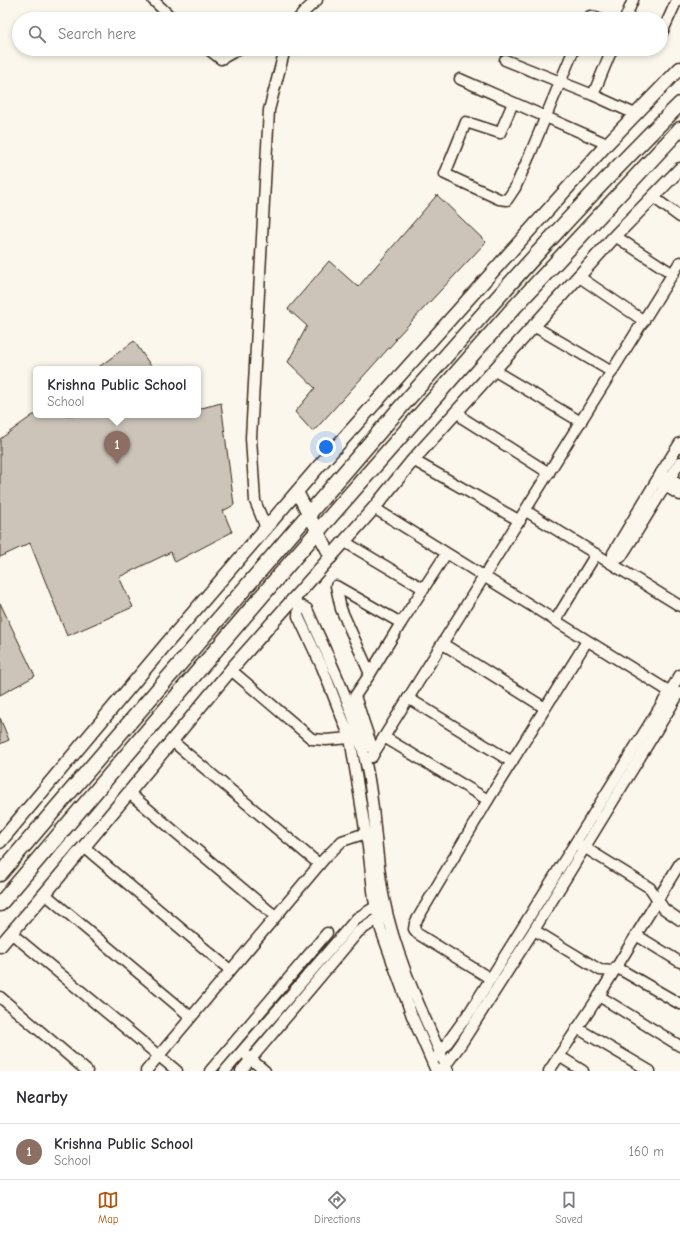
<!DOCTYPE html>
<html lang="en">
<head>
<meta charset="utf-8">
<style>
	:root { --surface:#fff; --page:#f2f2f3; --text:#2b2b33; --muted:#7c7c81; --line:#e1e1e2; --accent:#b45309 }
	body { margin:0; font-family:"Comic Neue",sans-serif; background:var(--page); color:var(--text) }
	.you { position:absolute; left:326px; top:447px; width:14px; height:14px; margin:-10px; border:3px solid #fff; border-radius:50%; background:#1a73e8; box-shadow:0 0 0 6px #1a73e833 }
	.badge { display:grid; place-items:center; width:26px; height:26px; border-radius:50%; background:var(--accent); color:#fff; font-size:13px; font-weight:700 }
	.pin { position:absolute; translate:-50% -33px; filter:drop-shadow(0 1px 2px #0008) }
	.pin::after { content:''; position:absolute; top:21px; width:14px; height:12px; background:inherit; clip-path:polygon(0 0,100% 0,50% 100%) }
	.popup { position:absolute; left:33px; top:366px; width:168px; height:52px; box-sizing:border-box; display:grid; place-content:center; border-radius:6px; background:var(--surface); filter:drop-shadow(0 1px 3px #0005); font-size:13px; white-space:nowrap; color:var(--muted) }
	.popup b { font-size:15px; color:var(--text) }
	.popup::after { content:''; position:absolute; left:50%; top:100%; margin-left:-8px; border:8px solid transparent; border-top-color:var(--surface) }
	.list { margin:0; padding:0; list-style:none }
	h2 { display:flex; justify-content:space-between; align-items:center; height:52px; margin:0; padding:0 16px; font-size:17px }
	h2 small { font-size:13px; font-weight:400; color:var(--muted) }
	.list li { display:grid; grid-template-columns:26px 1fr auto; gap:12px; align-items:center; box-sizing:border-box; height:56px; padding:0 16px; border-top:1px solid var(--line) }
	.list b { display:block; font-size:15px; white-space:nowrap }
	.list p { margin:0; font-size:13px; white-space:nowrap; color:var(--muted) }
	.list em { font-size:13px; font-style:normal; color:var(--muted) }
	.icon { flex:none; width:22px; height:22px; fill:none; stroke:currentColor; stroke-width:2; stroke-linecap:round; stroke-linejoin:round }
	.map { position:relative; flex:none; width:680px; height:1071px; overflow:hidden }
	.search { position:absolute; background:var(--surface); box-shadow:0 2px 6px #0003; left:12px; right:12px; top:12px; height:44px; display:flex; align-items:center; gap:10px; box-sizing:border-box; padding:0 14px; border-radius:22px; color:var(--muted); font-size:15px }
	.sheet { height:108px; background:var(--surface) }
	nav { display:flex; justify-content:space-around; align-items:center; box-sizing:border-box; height:56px; border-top:1px solid var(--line); background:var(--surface); font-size:11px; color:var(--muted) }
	nav a { display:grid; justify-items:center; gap:2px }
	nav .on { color:var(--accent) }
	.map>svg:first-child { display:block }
	.building { fill:#ccc4b9; stroke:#3b2a1e }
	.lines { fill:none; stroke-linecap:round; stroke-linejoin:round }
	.minor-casing { stroke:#3b2a1e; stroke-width:13 }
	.tertiary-casing { stroke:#3b2a1e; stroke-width:15 }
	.secondary-casing { stroke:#3b2a1e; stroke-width:17 }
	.minor { stroke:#fbf7ec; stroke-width:10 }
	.tertiary { stroke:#fbf7ec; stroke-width:12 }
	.secondary { stroke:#fbf7ec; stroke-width:14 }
</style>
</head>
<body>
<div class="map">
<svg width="680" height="1071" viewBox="0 0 680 1071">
	<rect width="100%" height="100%" fill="#fbf7ec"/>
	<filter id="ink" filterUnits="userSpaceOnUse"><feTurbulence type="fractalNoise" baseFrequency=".025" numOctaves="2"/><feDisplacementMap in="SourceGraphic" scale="8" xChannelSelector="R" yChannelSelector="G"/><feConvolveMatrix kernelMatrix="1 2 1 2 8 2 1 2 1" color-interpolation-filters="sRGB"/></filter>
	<g filter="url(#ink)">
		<!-- building -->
		<g class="building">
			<polygon points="437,195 486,242 395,339 396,340 313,432 295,412 315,388 288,362 307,326 288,309 329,261 358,287"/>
			<polygon points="134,341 153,369 96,369"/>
			<polygon points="221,403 234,505 223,511 232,532 175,562 171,552 119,577 133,607 67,636 30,543 0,557 0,439 33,415 198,415 198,409"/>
			<polygon points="0,603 35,676 0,695"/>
			<polygon points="0,718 9,740 0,744"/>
		</g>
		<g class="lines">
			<!-- minor casing -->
			<g class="minor-casing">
				<g id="minor">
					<polyline points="153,0 173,19"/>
					<polyline points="298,19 305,11 317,0"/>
					<polyline points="587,19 590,16 600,19"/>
					<polyline points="625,19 633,0"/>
					<polyline points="661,35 677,0"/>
					<polyline points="208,49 221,59 239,49"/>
					<polyline points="505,60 593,95 635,114"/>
					<polyline points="460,79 607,144"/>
					<polyline points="593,95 612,49"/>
					<polyline points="513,103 500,133 466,122 445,174 499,199 507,200 515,188 531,152 574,49"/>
					<polyline points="653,197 680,217"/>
					<polyline points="615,236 673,274"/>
					<polyline points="578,276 644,321"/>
					<polyline points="534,324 537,328 612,372"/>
					<polyline points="495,371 581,422"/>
					<polyline points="459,411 464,419 549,473"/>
					<polyline points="413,460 520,521"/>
					<path d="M680,462C660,494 641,526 621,557L613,560V553L661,473L680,485"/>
					<polyline points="661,473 680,443"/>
					<polyline points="660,483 680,495"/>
					<polyline points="374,508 675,695"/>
					<polyline points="526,511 680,606"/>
					<polyline points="266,528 255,501 251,438 269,110 285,49"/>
					<polyline points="345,542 424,589"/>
					<polyline points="555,621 596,554"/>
					<polyline points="443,644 545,708"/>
					<polyline points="231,670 312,739 326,740 350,738"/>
					<polyline points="370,674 401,623"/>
					<polyline points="408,698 512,762"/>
					<polyline points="384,737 488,800"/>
					<polyline points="172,741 319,864"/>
					<polyline points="374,753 680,262"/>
					<polyline points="372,757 374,753 355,696 370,674 341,609 336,586 401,623 446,554"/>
					<polyline points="129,793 275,916"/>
					<polyline points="579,844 650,888 664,909 680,920"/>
					<polyline points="84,847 230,970"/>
					<polyline points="45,894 191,1017"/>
					<polyline points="534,930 600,970 614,971"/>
					<polyline points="11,933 177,1071"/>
					<polyline points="636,935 680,962"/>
					<polyline points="616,967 680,1004"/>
					<polyline points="491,979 418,934 414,929 415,923 488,800 587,641"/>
					<polyline points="599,996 680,1046"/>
					<polyline points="0,997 87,1071"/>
					<polyline points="577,1028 650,1071"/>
					<polyline points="247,1056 265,1071"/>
					<polyline points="559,1056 583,1071"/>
					<polyline points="437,1057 471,1010 680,675"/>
					<polyline points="443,1069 461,1044 534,930 680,692"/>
					<polyline points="146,1071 324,859 342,841 366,833"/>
					<polyline points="210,1071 327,933"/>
					<polyline points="225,1071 357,918 375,907 382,905"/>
					<polyline points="241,1071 358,932 382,916"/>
					<path d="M436,1071L412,1016L381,930L374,899L368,847L350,738L322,667L298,616L299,605L307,609C329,659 355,709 366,764C376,808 375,854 384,899C396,959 424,1015 448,1071"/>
					<polyline points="549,1071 599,996 680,863"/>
				</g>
			</g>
			<!-- tertiary casing -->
			<g class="tertiary-casing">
				<g id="tertiary">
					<polyline points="297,492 331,557"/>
					<polyline points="0,842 167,643 319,466 607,144 680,68"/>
					<polyline points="0,946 48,890 234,666 374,508 413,460 615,236 680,169"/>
				</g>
			</g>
			<!-- secondary casing -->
			<g class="secondary-casing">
				<g id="secondary">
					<path d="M0,874C128,723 257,573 387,423C482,315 577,205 680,104"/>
					<polyline points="0,904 295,557 509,313 680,129"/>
				</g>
			</g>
			<!-- minor -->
			<use href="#minor" class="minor"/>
			<!-- tertiary -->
			<use href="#tertiary" class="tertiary"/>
			<!-- secondary -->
			<use href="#secondary" class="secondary"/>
		</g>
	</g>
</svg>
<div class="you"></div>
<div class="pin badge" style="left:117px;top:464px;background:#8d6e63">1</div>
<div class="popup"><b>Krishna Public School</b>School</div>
<div class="search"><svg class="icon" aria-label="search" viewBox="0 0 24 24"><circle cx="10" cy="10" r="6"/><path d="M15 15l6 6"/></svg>Search here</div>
</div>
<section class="sheet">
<h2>Nearby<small></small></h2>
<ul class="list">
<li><span class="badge" style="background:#8d6e63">1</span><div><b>Krishna Public School</b><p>School</p></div><em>160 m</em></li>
</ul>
</section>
<nav>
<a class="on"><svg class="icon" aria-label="map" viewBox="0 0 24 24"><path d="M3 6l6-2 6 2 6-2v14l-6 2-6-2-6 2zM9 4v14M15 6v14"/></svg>Map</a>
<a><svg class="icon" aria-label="directions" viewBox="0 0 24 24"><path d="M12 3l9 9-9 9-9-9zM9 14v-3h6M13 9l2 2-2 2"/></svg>Directions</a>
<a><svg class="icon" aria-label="saved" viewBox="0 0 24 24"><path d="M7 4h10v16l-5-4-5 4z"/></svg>Saved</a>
</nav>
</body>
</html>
